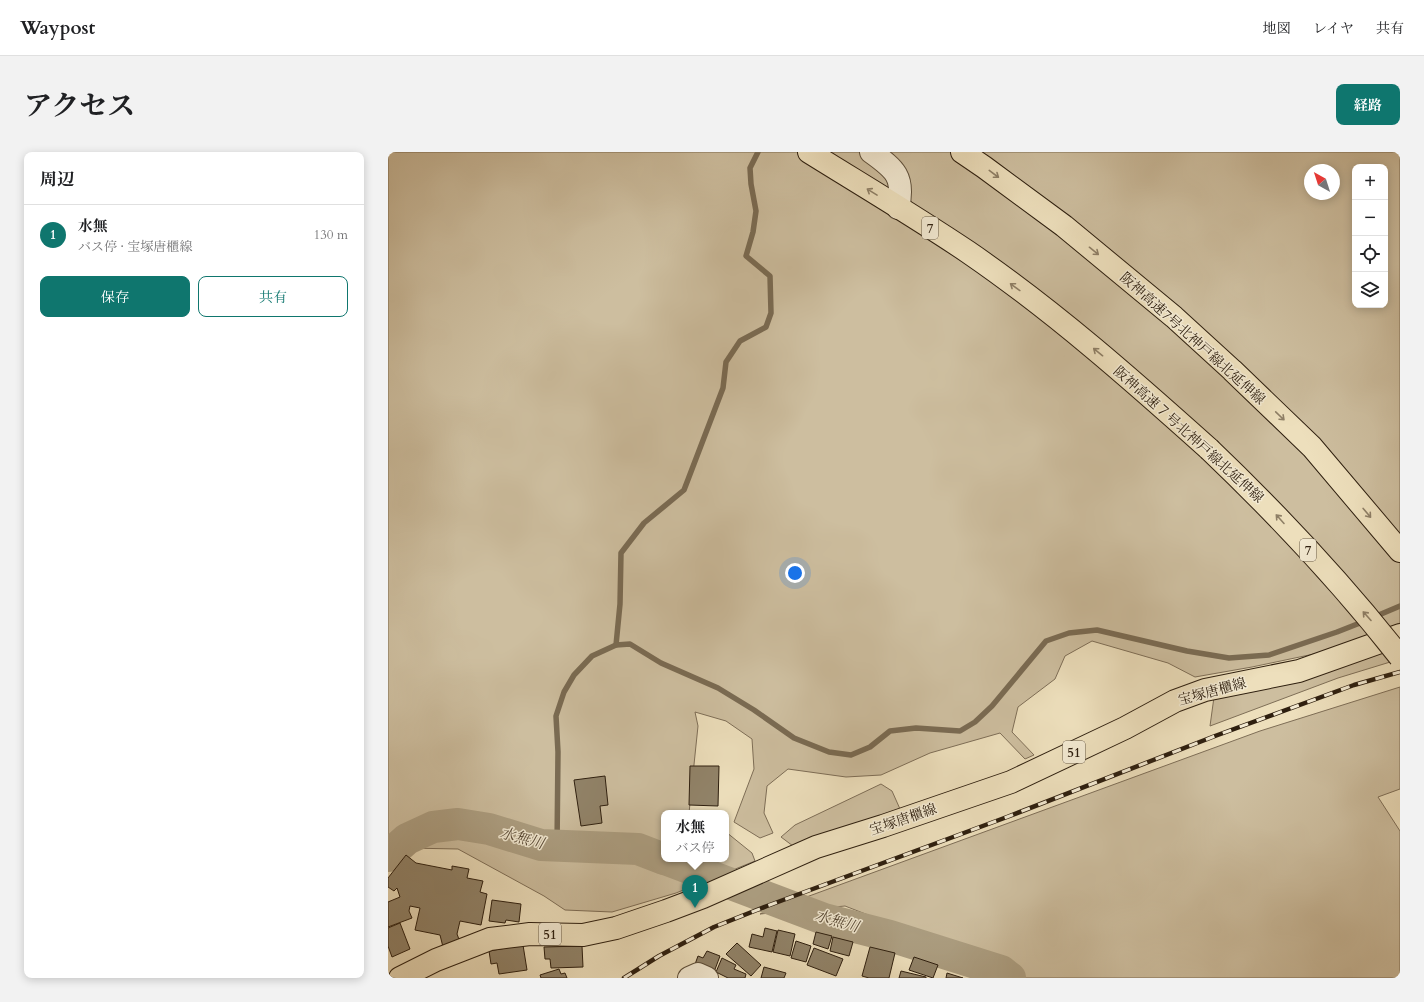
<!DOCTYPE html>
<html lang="ja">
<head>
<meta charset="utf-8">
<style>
	:root { --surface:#fff; --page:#f2f2f2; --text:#202124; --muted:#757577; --line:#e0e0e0; --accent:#0f766e }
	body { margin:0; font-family:Cardo,"Noto Serif JP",serif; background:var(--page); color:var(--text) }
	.controls { position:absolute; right:12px; top:12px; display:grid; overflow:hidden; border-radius:8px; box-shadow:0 2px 10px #0003 }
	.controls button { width:36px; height:36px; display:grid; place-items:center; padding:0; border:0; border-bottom:1px solid var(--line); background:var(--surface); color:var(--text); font:20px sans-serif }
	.compass { position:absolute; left:916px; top:12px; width:36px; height:36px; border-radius:50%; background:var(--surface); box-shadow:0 2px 10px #0003; rotate:321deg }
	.you { position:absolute; left:407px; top:421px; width:14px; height:14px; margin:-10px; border:3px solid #fff; border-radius:50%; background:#1a73e8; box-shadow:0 0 0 6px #1a73e833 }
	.badge { display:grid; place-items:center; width:26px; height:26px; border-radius:50%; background:var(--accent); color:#fff; font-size:13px; font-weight:700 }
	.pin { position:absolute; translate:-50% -33px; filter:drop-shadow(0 1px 2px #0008) }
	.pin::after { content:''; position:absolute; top:21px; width:14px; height:12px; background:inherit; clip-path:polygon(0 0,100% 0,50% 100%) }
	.popup { position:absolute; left:273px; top:658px; width:68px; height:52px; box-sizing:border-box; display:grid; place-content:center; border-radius:8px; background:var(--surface); filter:drop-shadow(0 1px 3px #0005); font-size:13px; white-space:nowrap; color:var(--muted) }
	.popup b { font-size:15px; color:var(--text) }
	.popup::after { content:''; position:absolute; left:50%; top:100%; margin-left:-8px; border:8px solid transparent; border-top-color:var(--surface) }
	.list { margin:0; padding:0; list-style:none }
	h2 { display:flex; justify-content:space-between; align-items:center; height:52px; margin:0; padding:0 16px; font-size:17px }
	h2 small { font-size:13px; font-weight:400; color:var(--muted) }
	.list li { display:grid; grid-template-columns:26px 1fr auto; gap:12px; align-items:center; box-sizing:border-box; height:60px; padding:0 16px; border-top:1px solid var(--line) }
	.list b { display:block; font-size:15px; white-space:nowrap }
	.list p { margin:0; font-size:13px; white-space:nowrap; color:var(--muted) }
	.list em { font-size:13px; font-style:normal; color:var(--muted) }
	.actions { display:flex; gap:8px; padding:12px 16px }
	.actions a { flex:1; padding:9px 0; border:1px solid var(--accent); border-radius:8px; text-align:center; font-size:14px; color:var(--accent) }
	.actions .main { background:var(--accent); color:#fff }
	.icon { flex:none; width:22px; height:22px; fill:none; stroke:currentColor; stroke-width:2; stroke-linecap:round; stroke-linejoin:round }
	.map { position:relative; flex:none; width:1012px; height:826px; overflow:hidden; border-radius:8px }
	header { display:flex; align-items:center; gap:24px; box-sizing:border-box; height:56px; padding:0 20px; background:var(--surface); border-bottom:1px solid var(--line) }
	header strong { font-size:19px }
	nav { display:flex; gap:22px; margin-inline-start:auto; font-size:14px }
	.intro { display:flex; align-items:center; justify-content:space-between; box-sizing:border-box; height:96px; padding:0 24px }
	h1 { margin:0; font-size:28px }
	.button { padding:10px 18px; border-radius:8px; background:var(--accent); color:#fff; font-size:14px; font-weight:700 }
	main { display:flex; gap:24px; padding:0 24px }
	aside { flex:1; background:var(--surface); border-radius:8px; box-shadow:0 2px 10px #0003 }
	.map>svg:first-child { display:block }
	.green { fill:#cdbe9f; stroke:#7e6e57; fill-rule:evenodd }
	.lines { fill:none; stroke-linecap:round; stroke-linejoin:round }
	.stream { stroke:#7a6b53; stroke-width:5.5 }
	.river { stroke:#ac9e81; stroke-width:32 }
	.building { fill:#918369; stroke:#2e1f0f }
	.minor-casing { stroke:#5e4f3a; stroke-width:24 }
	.major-casing { stroke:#2e1f0f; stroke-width:24 }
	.highway-casing { stroke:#2e1f0f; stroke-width:24 }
	.minor { stroke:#f3ead3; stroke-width:22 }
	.major { stroke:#eddfbc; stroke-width:22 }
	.highway { stroke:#eddfbc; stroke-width:22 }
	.rail-casing { stroke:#2e1f0f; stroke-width:4.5 }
	.rail { stroke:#f3ead3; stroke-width:3; stroke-dasharray:9; stroke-linecap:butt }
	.highway-bridge-casing { stroke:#2e1f0f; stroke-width:24; stroke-linecap:butt }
	.highway-bridge { stroke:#eddfbc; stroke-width:22 }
	.oneway { stroke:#8e7f66 }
	.labels { text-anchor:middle; stroke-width:3; stroke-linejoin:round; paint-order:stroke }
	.shield { fill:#f3ead3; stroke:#695c4a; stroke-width:1 }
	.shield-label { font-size:13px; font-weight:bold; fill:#2e1f0f }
	.street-label { font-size:14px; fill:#2e1f0f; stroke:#f3ead3 }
	.water-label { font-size:15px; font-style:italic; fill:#5a4b37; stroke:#f3ead3 }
</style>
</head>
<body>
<header>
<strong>Waypost</strong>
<nav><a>地図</a><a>レイヤ</a><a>共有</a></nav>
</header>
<div class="intro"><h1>アクセス</h1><a class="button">経路</a></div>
<main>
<aside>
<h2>周辺<small></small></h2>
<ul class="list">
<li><span class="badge">1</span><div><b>水無</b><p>バス停 · 宝塚唐櫃線</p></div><em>130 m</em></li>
</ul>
<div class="actions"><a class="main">保存</a><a>共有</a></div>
</aside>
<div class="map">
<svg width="1012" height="826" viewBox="0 0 1012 826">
	<rect width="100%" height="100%" fill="#eddfbc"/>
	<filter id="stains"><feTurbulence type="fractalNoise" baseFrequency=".005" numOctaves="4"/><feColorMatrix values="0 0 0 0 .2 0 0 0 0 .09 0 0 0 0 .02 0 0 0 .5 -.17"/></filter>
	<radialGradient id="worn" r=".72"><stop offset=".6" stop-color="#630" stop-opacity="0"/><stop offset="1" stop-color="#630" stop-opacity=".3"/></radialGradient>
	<!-- green -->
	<g class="green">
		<path d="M0,0H1012V471L945,498L864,515L807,525L780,511L704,489L677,504L667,527L630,555L624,580L646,603L637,607L612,581L542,601L493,623L458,625L400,617L379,634L376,661L385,681L372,686L346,670L366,617L364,587L338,569L307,560L310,574L301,661H276V707H338V680L364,701L367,709L288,741L224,760L177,758L156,744L70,697L19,696L2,709L0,713ZM967,15H997V153H967ZM922,18H946V42H922Z"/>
		<polygon points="1012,493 1012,507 950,526 822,574 826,545"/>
		<polygon points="1012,535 1012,637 990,645 1012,679 1012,826 598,826 578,801 457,754 372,762 872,579"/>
		<polygon points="493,632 504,639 512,657 405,694 393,685 407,673"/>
	</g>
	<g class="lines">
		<!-- stream -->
		<g class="stream">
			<polyline points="986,465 1012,454"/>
			<polyline points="228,493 232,452 233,401 256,371 296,338 335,236 338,210 352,189 378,175 383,161 382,124 358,104 365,80 368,59 363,32 362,16 370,0"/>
			<polyline points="169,695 170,600 168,564 176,540 186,523 204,504 228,493 242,492 273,511 330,536 366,558 406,586 441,600 463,603 482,595 502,579 528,576 572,579 587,570 604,554 658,489 681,481 709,478 799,499 841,506 881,503 949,480 977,469"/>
		</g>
		<!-- river -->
		<g class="river">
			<polyline points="0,704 19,687 45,675 70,672 101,677 153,693 250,697 276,707"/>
			<polyline points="277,707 436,767 502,784 613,819 622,826"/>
		</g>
	</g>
	<!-- building -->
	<g class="building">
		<polygon points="302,614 331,614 330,654 301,653"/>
		<polygon points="217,624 220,653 212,654 214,671 193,674 186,628"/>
		<polygon points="18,703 28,711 64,718 64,714 81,717 79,726 95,729 92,740 99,742 93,773 72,769 69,782 72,790 55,795 52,783 27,778 32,756 22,754 21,759 24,766 0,775 0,750 12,745 9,736 6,739 0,735 0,726"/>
		<polygon points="104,748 133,752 131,770 118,768 117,771 101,769"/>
		<polygon points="12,771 22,797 4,805 0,794 0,776"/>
		<polygon points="377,776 389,779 384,800 361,795 364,782 375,785"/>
		<polygon points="390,778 407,782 402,804 385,800"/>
		<polygon points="428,780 444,784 440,797 425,792"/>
		<polygon points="445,785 465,790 461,804 442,799"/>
		<polygon points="408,789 423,794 418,810 403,806"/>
		<polygon points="349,791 373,813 363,824 338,802"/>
		<polygon points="135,793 139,818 111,822 109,811 103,812 101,799"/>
		<polygon points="194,794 195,815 163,816 162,807 157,807 156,795"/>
		<polygon points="482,795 507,801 501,826 481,826 474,824"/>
		<polygon points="426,796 455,807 448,824 419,813"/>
		<polygon points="319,799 332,804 326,820 306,815 310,804 315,806"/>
		<polygon points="526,805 550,813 545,826 521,818"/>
		<polygon points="334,806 348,813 346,817 358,822 357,826 340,826 328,820"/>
		<polygon points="376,815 398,821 396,826 373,826"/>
		<polygon points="171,817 173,822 177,821 179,826 153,826 152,823"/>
		<polygon points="513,819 538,825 538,826 511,826"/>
		<polygon points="559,821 575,826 558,826"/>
	</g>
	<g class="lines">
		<!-- minor casing -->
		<g class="minor-casing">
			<g id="minor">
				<path d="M483,0C507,17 517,25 510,56"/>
				<polyline points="301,826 310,822 319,826"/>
			</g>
		</g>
		<!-- major casing -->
		<g class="major-casing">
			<polyline id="major" points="12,826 48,808 102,787 142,782 195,783 228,776 278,759 315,745 428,695 495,674 623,630 737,576 787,549 817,538 911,519 1012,483"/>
		</g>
		<!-- highway casing -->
		<g class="highway-casing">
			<g id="highway">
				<path d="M421,0C474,33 528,65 580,100C666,159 744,228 821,297"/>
				<polyline points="574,0 596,15 676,74 786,165 844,218 924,295 1012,399"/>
			</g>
		</g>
		<!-- minor -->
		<use href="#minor" class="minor"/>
		<!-- major -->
		<use href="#major" class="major"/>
		<!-- highway -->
		<use href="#highway" class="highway"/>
		<!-- rail casing -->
		<g class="rail-casing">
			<polyline id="rail" points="236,826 271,804 326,775 379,754 619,665 827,584 966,533 1012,520"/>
		</g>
		<!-- rail -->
		<use href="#rail" class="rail"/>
		<!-- highway-bridge casing -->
		<g class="highway-bridge-casing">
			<path id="highway-bridge" d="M821,297C889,362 954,431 1012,505"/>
		</g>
		<!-- highway-bridge -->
		<use href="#highway-bridge" class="highway-bridge"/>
	</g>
	<!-- one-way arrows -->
	<defs><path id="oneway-shaft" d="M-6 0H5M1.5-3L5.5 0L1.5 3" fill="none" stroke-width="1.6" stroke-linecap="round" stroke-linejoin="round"/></defs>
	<g class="oneway">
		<use href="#oneway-shaft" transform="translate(606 22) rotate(37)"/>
		<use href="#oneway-shaft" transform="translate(484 40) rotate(-148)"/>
		<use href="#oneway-shaft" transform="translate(706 99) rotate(39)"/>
		<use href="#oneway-shaft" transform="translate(627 135) rotate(-144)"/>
		<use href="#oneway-shaft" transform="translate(710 200) rotate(-141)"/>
		<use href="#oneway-shaft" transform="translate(892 264) rotate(44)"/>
		<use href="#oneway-shaft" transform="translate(979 361) rotate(50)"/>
		<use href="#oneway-shaft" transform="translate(892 367) rotate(-132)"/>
		<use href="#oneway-shaft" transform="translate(979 464) rotate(-132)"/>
	</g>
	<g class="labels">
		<!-- shield labels -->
		<g class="shield">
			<rect x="534" y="65" width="16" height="22" rx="3"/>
			<rect x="912" y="387" width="16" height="22" rx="3"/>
			<rect x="675" y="589" width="22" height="22" rx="3"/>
			<rect x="151" y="771" width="22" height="22" rx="3"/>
		</g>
		<g class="shield-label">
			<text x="542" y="81">7</text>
			<text x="920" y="403">7</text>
			<text x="686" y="605">51</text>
			<text x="162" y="787">51</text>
		</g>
		<!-- street labels -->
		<g class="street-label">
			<text transform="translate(805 186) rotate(42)" y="5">阪神高速7号北神戸線北延伸線</text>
			<text transform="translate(801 282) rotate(42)" y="5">阪神高速７号北神戸線北延伸線</text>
			<text transform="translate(824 539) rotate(-15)" y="5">宝塚唐櫃線</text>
			<text transform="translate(515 667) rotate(-19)" y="5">宝塚唐櫃線</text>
		</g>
		<!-- water labels -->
		<g class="water-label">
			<text transform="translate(134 686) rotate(15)" y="5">水無川</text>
			<text transform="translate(449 769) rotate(16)" y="5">水無川</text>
		</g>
	</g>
	<rect width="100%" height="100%" filter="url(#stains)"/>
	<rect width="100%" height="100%" fill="url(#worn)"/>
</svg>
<div class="controls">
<button>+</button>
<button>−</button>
<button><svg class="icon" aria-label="locate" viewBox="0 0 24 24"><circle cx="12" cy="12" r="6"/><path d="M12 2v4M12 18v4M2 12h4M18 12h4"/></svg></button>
<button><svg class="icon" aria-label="layers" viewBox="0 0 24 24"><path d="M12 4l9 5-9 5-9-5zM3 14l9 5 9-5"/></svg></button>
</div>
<svg class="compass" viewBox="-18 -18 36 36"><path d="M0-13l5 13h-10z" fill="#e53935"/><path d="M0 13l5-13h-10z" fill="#757577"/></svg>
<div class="you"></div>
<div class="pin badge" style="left:307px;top:756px">1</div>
<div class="popup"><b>水無</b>バス停</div>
</div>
</main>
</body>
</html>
